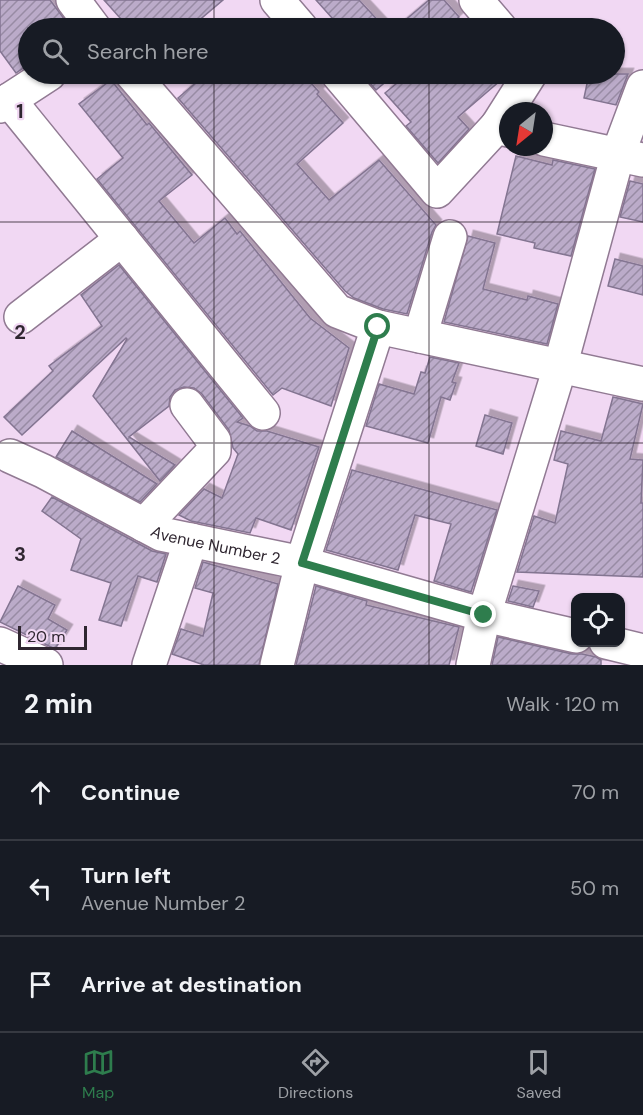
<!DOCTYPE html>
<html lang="en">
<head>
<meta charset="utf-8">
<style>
	:root { --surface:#171b24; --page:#242831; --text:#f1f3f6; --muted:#9ea1a6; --line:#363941; --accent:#2e7d4d }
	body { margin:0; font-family:"DM Sans",sans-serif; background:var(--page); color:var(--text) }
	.controls { position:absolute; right:18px; bottom:18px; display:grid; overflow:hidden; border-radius:12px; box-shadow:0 2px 4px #0004 }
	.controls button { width:54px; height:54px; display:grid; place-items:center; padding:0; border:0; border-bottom:2px solid var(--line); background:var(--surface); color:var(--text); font:30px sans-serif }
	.compass { position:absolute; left:499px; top:102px; width:54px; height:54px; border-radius:50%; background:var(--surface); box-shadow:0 2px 4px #0004; rotate:210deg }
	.scale { position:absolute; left:18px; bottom:15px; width:69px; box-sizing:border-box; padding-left:6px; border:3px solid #2f2630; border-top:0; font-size:16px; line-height:21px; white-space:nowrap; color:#2f2630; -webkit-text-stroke:4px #f1d8f3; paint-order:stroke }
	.stop { position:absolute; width:18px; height:18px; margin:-14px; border:4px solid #2e7d4d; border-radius:50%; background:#fff }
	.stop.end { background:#2e7d4d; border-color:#fff; box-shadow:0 2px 6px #0008 }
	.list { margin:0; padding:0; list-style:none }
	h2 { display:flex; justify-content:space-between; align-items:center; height:78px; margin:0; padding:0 24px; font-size:26px }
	h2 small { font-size:20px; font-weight:400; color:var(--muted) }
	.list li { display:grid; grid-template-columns:39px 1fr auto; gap:18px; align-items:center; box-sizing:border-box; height:96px; padding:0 24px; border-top:2px solid var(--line) }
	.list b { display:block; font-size:22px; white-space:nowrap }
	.list p { margin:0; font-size:20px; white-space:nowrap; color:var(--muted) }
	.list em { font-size:20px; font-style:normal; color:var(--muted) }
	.icon { flex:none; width:33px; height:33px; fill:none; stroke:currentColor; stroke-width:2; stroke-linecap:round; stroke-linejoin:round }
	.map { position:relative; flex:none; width:643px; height:665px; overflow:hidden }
	.search { position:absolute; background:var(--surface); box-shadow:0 2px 4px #0004; left:18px; right:18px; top:18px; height:66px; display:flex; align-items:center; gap:15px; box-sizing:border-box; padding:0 21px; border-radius:33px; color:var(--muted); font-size:22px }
	.sheet { height:366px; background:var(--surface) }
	nav { display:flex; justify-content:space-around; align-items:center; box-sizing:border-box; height:84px; border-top:2px solid var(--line); background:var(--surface); font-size:16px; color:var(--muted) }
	nav a { display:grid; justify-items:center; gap:3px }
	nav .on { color:var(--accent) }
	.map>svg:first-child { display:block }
	.building { fill:url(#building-hatch); stroke:#837491; stroke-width:1.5; filter:url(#shadow) }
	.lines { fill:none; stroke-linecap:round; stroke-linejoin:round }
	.minor-casing { stroke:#917a93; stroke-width:36 }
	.minor { stroke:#fff; stroke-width:33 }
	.route { stroke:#2e7d4d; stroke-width:8 }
	.grid { fill:none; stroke:#2f2630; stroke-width:1.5; stroke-opacity:0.55 }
	.labels { text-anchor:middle; stroke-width:4.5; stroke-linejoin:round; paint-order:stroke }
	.street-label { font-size:16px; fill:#2f2630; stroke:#f1d8f3 }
	.grid-label { font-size:20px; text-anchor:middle; font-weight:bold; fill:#2f2630; stroke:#f1d8f3; stroke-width:4.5; stroke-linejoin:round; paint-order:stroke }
</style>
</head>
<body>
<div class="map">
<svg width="643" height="665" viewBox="0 0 643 665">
	<defs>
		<pattern id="building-hatch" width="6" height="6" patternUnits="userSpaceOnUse" patternTransform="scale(1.5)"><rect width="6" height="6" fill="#bbabc9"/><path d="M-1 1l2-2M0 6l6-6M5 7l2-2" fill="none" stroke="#988ba4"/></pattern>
		<filter id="shadow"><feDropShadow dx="5.5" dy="-5.5" stdDeviation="0" flood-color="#0004"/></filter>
	</defs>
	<rect width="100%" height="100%" fill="#f1d8f3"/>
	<!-- building -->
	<g class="building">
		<polygon points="0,0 50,0 71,28 28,28 28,65 16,73 0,51"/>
		<polygon points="104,0 223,0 190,28 129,28"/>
		<polygon points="316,0 359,0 385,28 341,28"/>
		<polygon points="429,0 444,0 459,17 446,28 396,28"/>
		<polygon points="206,74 303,74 319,92 317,94 343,123 297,164 329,200 379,160 436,225 432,232 407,314 383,309 354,298 345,291 178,98"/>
		<polygon points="362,74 395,74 376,90"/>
		<polygon points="408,74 508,74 458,117 469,129 438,163 406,126 411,122 385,93"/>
		<polygon points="589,74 628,74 616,105 584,98"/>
		<polygon points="111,80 147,125 149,123 192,175 159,201 194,243 225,218 237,234 240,231 310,318 349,348 331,406 282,388 273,395 97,179 123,158 79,104"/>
		<polygon points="516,156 552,165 553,160 595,169 571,256 534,248 535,243 497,234"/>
		<polygon points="630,181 643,184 643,222 620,217"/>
		<polygon points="468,236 495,243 483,289 527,300 528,296 558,304 547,344 444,322"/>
		<polygon points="615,259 643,266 643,295 608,286"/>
		<polygon points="119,265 243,418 237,422 250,426 257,431 267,431 319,447 291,530 256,518 250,533 191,521 179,515 204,489 222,498 238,454 233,448 229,430 202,394 194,388 184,387 175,390 170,397 169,406 129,437 175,465 160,481 93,396 127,339 126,338 22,435 4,417 53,371 49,366 102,326 81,295"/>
		<polygon points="430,357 459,363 452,382 456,383 450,400 441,397 428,443 366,426 379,384 414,394 421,372 425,373"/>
		<polygon points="613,397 643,404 630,459 643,460 641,503 643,503 643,577 517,572 534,516 555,523 568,464 554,460 561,431 601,441"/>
		<polygon points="485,415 512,423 503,454 476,446"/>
		<polygon points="72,431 157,484 140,502 56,457"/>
		<polygon points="352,470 497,510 471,592 434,581 451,524 415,515 398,570 326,550"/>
		<polygon points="52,497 152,551 166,554 157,582 138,576 121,626 99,620 111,583 71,570 81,539 42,511"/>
		<polygon points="203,562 278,584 259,665 204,665 172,654 181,629 203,636 213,593 195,588"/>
		<polygon points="18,586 55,605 48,619 67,630 55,649 0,622"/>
		<polygon points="316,586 367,601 366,605 459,627 449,665 296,665"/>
		<polygon points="513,586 539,591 533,607 508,601"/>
		<polygon points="498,637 572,654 582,654 596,657 601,660 601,665 492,665"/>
	</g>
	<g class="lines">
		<!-- minor casing -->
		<g class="minor-casing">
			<g id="minor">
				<polyline points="73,0 94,28"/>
				<polyline points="277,0 301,28"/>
				<polyline points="476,0 500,28"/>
				<polyline points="132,74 337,311 378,327 643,384"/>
				<polyline points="338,74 437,191 497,126 508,130"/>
				<polyline points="9,100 263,413"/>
				<polyline points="0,106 49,74"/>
				<polyline points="497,126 530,74"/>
				<polyline points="544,139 643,160"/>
				<polyline points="21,317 122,239"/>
				<polyline points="420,336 450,237"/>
				<path id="s1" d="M10,456L43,471L161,534L302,563L484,615L576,636"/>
				<polyline points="144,525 214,451 214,441 187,405"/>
				<polyline points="606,642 643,651"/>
				<polyline points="0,644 46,665"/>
				<polyline points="149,665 191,540"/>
				<polyline points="277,665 302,563 378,327"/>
				<polyline points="473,665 484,615 560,367 618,154 643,87"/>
			</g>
		</g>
		<!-- minor -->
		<use href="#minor" class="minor"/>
	</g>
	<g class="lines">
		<!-- route -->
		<polyline class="route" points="378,327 302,563 484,615"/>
	</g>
	<!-- grid -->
	<path class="grid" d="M214,0V28M429,0V28M214,74V665M429,74V665M0,222H643M0,443H643"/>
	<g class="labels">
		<!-- street labels -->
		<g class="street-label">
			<text dy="6" stroke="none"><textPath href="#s1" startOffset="226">Avenue Number 2</textPath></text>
		</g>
	</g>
	<g class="grid-label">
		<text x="20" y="118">1</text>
		<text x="20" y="339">2</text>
		<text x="20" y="561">3</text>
	</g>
</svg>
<div class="controls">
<button><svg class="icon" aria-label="locate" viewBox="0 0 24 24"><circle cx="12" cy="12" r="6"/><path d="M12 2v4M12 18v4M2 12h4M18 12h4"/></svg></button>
</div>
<svg class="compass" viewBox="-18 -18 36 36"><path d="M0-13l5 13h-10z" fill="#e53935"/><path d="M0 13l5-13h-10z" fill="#9ea1a6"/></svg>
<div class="scale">20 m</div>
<div class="stop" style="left:378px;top:327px"></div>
<div class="stop end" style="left:484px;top:615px"></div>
<div class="search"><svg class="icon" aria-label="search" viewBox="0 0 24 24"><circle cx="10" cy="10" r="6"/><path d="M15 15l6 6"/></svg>Search here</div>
</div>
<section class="sheet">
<h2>2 min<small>Walk · 120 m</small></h2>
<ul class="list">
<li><svg class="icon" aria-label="ahead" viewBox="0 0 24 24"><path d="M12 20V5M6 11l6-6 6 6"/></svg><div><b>Continue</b></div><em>70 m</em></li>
<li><svg class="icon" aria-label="left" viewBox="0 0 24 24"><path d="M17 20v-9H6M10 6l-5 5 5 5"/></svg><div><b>Turn left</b><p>Avenue Number 2</p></div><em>50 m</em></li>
<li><svg class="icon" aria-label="arrive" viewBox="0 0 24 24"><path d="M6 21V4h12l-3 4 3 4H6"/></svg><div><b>Arrive at destination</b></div></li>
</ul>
</section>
<nav>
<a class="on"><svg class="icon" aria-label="map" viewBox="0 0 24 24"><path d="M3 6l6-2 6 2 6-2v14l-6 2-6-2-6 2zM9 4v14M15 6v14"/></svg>Map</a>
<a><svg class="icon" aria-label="directions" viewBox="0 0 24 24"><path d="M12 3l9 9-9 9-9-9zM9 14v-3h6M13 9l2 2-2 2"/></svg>Directions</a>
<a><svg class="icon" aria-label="saved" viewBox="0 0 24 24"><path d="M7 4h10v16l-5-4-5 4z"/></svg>Saved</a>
</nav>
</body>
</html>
